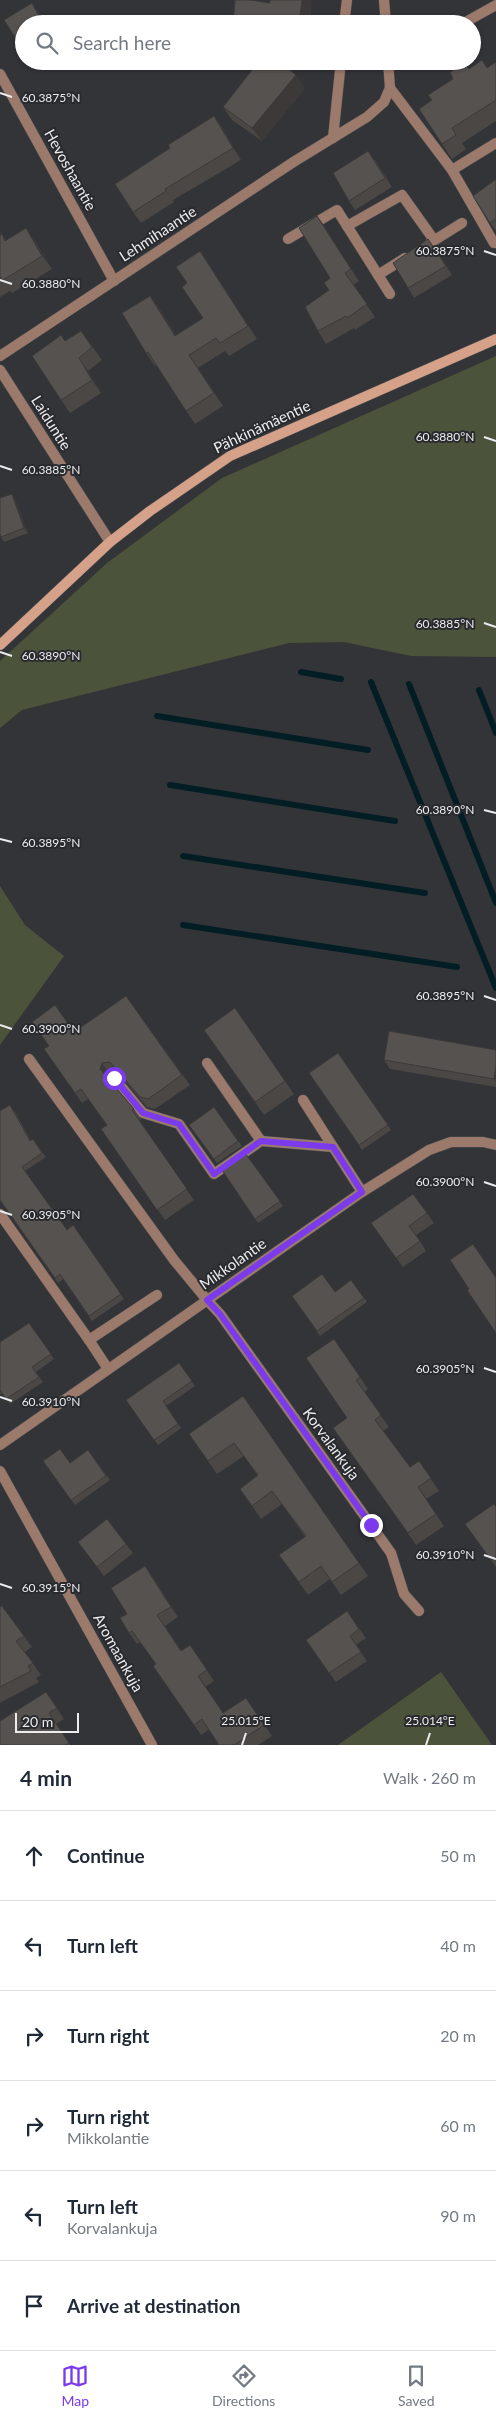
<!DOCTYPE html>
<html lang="en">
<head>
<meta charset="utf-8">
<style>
	:root { --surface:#fff; --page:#f6f6f7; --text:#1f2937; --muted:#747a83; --line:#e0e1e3; --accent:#7c3aed }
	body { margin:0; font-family:Lato,sans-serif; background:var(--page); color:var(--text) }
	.scale { position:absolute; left:15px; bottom:12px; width:64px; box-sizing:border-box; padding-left:5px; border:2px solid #ececef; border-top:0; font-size:14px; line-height:18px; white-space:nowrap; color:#ececef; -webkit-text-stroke:4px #292a2e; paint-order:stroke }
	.stop { position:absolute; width:15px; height:15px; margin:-11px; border:4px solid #7c3aed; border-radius:50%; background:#fff }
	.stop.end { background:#7c3aed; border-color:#fff; box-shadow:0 1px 5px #0008 }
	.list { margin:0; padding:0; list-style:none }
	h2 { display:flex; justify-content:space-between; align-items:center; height:65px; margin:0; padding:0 20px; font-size:21px }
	h2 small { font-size:16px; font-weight:400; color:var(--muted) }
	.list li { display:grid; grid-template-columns:32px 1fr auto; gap:15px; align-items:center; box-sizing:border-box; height:90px; padding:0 20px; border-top:1px solid var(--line) }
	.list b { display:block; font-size:19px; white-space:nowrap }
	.list p { margin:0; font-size:16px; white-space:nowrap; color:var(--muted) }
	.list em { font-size:16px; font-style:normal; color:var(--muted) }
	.icon { flex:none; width:28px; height:28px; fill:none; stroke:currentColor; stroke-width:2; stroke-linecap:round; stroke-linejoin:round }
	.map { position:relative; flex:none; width:496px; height:1745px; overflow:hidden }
	.search { position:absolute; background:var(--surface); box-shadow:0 1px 4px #0004; left:15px; right:15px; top:15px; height:55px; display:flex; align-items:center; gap:12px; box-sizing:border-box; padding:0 18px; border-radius:28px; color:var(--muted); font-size:19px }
	.sheet { height:605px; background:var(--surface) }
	nav { display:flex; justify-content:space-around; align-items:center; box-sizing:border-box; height:70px; border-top:1px solid var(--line); background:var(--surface); font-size:14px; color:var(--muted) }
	nav a { display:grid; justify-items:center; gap:2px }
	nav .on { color:var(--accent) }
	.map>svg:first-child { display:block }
	.green { fill:#4b533a }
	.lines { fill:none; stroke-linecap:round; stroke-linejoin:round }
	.stream { stroke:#021e24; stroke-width:6 }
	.lane-casing { stroke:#515155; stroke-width:11 }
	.street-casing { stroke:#515155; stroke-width:11 }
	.secondary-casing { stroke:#515155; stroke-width:11 }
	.lane { stroke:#9b7a6b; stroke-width:10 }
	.street { stroke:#9b7a6b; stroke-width:10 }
	.secondary { stroke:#d5a188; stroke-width:10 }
	.wall { fill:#4a4745 }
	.shaded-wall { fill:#3c3938 }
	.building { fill:#565250; stroke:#3c3938 }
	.route { stroke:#7c3aed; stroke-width:6 }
	.ticks { fill:none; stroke:#ececef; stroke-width:2 }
	.labels { text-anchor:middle; stroke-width:4; stroke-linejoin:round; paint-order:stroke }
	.street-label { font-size:15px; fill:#ececef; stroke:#292a2e }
	.ticks-label { font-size:12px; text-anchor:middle; fill:#ececef; stroke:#292a2e; stroke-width:4; stroke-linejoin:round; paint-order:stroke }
</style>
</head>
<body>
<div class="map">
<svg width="496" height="1745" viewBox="0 0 496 1745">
	<rect width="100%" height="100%" fill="#333438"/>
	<!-- green -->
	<g class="green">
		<polygon points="496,356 496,657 411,656 344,642 289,643 22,710 0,728 0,661 107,563 222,478"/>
		<polygon points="0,886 25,925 64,956 0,1045"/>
		<polygon points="441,1672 492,1745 338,1745"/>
	</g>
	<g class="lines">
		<!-- stream -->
		<g class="stream">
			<polyline points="301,672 341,679"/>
			<polyline points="371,682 496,988"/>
			<polyline points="409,684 496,903"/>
			<polyline points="479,690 496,733"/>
			<polyline points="157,716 368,750"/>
			<polyline points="170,785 395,821"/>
			<polyline points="183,856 425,893"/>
			<polyline points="183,925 457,967"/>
		</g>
		<!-- lane casing -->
		<g class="lane-casing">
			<g id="lane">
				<polyline points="462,24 496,5"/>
				<polyline points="390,88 452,170 494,243 496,243"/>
				<polyline points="452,170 496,143"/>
				<polyline points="347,226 402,195 434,240"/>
				<polyline points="288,239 337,210 390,294"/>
				<polyline points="430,243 462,223"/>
				<polyline points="378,275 405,258"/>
				<polyline points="29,1059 174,1260 207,1300"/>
				<polyline points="114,1078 143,1113 179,1124 214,1174 261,1141 207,1063"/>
				<polyline points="303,1100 362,1192"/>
				<polyline points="261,1141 333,1147"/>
				<polyline points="0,1214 89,1340"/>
				<polyline points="108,1369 89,1340 157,1295"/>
			</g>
		</g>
		<!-- street casing -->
		<g class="street-casing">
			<g id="street">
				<polyline points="384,0 386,24"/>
				<polyline points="344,24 347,0"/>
				<polyline points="0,74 114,281"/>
				<polyline points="333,138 341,61"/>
				<polyline points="0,356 295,161 367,117 384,102 390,88 388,61"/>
				<polyline points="0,370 110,542"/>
				<polyline points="207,1300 220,1314 391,1553 404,1594 419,1611"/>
				<polyline points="0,1445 362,1192 429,1150 451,1142 483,1142 496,1145"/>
				<polyline points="0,1471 152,1745"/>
			</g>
		</g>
		<!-- secondary casing -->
		<g class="secondary-casing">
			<polyline id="secondary" points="0,645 110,542 150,511 230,456 496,339"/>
		</g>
		<!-- lane -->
		<use href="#lane" class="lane"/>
		<!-- street -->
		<use href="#street" class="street"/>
		<!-- secondary -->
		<use href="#secondary" class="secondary"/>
	</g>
	<!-- wall -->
	<g class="wall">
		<polygon points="30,61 43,61 34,66"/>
		<polygon points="496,62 496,121 462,143 466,149 452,159 442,144 432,100 469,69 488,68"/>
		<polygon points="305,88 262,141 232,120 223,107"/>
		<polygon points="214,116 222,127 241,160 173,200 174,202 141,223 133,212 170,148"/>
		<polygon points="375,160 392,187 355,210 349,201"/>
		<polygon points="496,179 496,231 490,223"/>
		<polygon points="317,216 359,281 353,285 375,317 355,330 354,328 326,344 318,331 329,290 330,278"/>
		<polygon points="2,234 6,241 35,241 52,269 12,293 10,291 0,297 0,235"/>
		<polygon points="435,248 452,275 414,298 408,288"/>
		<polygon points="200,251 257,339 229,356 225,351 198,368 223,406 195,424 156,365 155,366 146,353 150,296 159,308 176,335 203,318 187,283"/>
		<polygon points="81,331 102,360 88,371 101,393 70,413 61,400 61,335 65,341"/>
		<polygon points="15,499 28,533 4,542 1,537"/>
		<polygon points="126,996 190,1085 155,1109 147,1107 117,1072 109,1073 108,1078 134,1109 141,1120 139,1121 194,1200 165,1220 101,1129 107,1125 88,1099 82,1103 44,1049 74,1032"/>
		<polygon points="235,1008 294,1094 264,1115 204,1030"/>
		<polygon points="496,1050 496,1087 390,1069 384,1060"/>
		<polygon points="338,1053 391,1130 362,1150 309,1073"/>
		<polygon points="214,1107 242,1146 217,1163 189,1125"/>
		<polygon points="14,1110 31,1141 33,1139 46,1157 25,1171 67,1230 73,1225 124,1299 92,1321 63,1279 58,1283 0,1200"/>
		<polygon points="245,1153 283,1206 258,1223 222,1170"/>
		<polygon points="413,1194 434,1223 416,1235 426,1251 403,1267 371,1223"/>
		<polygon points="351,1280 367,1302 320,1336 292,1296 335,1292"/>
		<polygon points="29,1323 54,1359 36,1372 43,1382 10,1404 2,1393 0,1395 0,1342"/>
		<polygon points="334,1339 368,1389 364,1392 389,1427 383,1431 410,1467 419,1461 439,1491 426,1499 444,1526 416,1545 333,1428 347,1418"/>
		<polygon points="179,1363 195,1386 166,1406 181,1428 158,1445 126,1400"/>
		<polygon points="243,1396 368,1576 341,1595 330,1579 308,1595 279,1555 305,1537 282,1504 261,1519 240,1489 258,1476 244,1456 217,1474 189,1434"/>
		<polygon points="88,1450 110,1480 75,1505 43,1461 70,1463"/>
		<polygon points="496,1507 496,1567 472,1533"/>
		<polygon points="78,1542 126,1544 133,1553 104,1576"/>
		<polygon points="153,1577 178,1617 165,1626 181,1651 190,1645 214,1681 205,1687 223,1713 246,1698 272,1736 258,1745 219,1745 209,1730 201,1735 153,1666 156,1664 140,1642 137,1644 129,1633 127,1614"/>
		<polygon points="2,1606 32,1647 25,1652 41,1675 36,1678 39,1682 0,1703 0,1607"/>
		<polygon points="347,1611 366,1638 356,1645 367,1661 336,1682 306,1640"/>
		<polygon points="46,1692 64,1719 56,1724 70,1745 0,1745"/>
	</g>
	<!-- shaded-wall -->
	<g class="shaded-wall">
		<polygon points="302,0 312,0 310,24 299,24"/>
		<polygon points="32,3 38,12 45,24 43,24"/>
		<polygon points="296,75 305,88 262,141 252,128"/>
		<polygon points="214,116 222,127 241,160 233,148"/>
		<polygon points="317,216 326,228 359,281 351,269"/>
		<polygon points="26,228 35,241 52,269 42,256"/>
		<polygon points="150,296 159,308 184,348 175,336"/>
		<polygon points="79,358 88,371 101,393 92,380"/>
		<polygon points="12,494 15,499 28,533 24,528"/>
		<polygon points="102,1063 109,1073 107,1080 100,1069"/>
		<polygon points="496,1065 496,1082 494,1079"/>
		<polygon points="145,1566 153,1577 178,1617 171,1607"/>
	</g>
	<!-- building -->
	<g class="building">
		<polygon points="235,0 250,0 270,3 270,0 302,0 299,24 233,24"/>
		<polygon points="32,3 43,24 24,24 24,51 4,20"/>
		<polygon points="482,60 487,68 496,62 496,100 452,128 456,135 442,144 419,109 432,100 428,95 453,79 450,72 465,63 469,69"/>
		<polygon points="259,61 278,61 296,75 252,128 223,107"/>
		<polygon points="214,116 233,148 165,189 166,191 133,212 115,184 170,148 168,145"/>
		<polygon points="368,151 385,178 349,201 333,173"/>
		<polygon points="496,179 496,219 490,223 473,196"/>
		<polygon points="317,216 351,269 345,273 367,304 347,318 346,316 318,331 305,307 329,290 324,283 330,278 299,228"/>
		<polygon points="26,228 42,256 3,280 1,277 0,278 0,235 2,234 5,241"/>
		<polygon points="428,239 446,266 408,288 393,263"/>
		<polygon points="200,251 248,326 220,343 216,338 189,355 214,393 186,411 148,352 146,353 122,313 150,296 175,336 203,318 182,287 187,283 176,267"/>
		<polygon points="81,331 92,347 79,358 92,380 61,400 32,356 61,335 65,341"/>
		<polygon points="12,494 24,528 1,537 0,534 0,498"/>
		<polygon points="126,996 182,1075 148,1099 140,1097 110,1062 102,1063 100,1069 134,1109 132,1110 187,1189 157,1210 101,1129 107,1125 81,1089 75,1093 44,1049 49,1046 32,1022 55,1005 74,1032"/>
		<polygon points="235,1008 285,1081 255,1102 204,1030"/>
		<polygon points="389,1031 496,1050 496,1065 494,1079 384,1060"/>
		<polygon points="338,1053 388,1125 359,1145 309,1073"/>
		<polygon points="10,1105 30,1141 33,1139 42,1153 22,1167 67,1230 73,1225 121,1294 89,1316 60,1274 55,1278 0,1200 0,1111"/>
		<polygon points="214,1107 238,1141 214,1159 189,1125"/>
		<polygon points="245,1153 280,1201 255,1219 222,1170"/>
		<polygon points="413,1194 427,1213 409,1226 420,1241 396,1258 371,1223"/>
		<polygon points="473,1244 496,1278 496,1333 467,1290 469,1289 450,1260"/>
		<polygon points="322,1274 335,1292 351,1280 364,1298 317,1331 292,1296"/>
		<polygon points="29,1323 51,1354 32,1367 39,1377 6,1399 0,1390 0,1342"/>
		<polygon points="334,1339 360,1377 356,1380 381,1415 375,1420 410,1467 419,1461 431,1478 418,1487 436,1514 408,1533 333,1428 347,1418 306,1358"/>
		<polygon points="179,1363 192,1381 163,1401 178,1424 154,1440 126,1400"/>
		<polygon points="243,1396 359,1563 332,1582 321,1566 299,1582 279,1555 306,1536 272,1491 252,1506 240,1489 258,1475 234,1443 208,1461 189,1434"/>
		<polygon points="60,1449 70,1463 88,1450 106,1476 71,1500 43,1461"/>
		<polygon points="494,1504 496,1507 496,1557 491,1560 465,1524"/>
		<polygon points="107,1519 126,1544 97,1567 78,1542"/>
		<polygon points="145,1566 171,1607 157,1615 181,1651 190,1645 207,1670 198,1676 223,1713 246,1698 264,1725 234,1745 219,1745 202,1719 194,1725 153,1666 156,1664 132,1631 129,1633 120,1618 127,1614 111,1588"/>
		<polygon points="2,1606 24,1636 16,1641 33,1663 28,1666 31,1671 0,1687 0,1607"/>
		<polygon points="347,1611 359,1629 350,1636 361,1652 329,1673 306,1640"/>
		<polygon points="46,1692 57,1708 49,1713 69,1743 66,1745 0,1745 0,1721"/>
	</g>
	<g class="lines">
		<!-- route -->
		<polyline class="route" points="114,1078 143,1113 179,1124 214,1174 261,1141 333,1147 362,1192 207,1300 220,1314 371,1525"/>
	</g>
	<!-- ticks -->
	<path class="ticks" d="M0,93L12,97M484,251L496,255M0,280L12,284M484,437L496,441M0,466L12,470M484,623L496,627M0,652L12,656M484,810L496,813M0,839L12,842M484,996L496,1000M0,1025L12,1029M484,1182L496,1186M0,1211L12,1215M484,1368L496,1372M0,1397L12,1401M484,1555L496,1559M0,1584L12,1588M242,1745L246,1733M426,1745L430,1733"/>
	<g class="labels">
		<!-- street labels -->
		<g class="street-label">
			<text transform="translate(70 170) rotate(61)" y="5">Hevoshaantie</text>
			<text transform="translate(158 234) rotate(-33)" y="5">Lehmihaantie</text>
			<text transform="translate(51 423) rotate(58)" y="5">Laiduntie</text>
			<text transform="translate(262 427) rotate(-25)" y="5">Pähkinämäentie</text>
			<text transform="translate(233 1264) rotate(-35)" y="5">Mikkolantie</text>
			<text transform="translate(331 1444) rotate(54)" y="5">Korvalankuja</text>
			<text transform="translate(118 1653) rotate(61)" y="5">Aromaankuja</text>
		</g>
	</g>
	<g class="ticks-label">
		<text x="51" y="102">60.3875°N</text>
		<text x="445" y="255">60.3875°N</text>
		<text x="51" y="288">60.3880°N</text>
		<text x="445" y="441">60.3880°N</text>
		<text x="51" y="474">60.3885°N</text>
		<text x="445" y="628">60.3885°N</text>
		<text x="51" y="660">60.3890°N</text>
		<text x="445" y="814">60.3890°N</text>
		<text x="51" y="847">60.3895°N</text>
		<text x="445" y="1000">60.3895°N</text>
		<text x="51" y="1033">60.3900°N</text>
		<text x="445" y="1186">60.3900°N</text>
		<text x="51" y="1219">60.3905°N</text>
		<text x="445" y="1373">60.3905°N</text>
		<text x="51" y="1406">60.3910°N</text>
		<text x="445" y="1559">60.3910°N</text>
		<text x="51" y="1592">60.3915°N</text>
		<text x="246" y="1725">25.015°E</text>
		<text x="430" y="1725">25.014°E</text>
	</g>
</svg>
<div class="scale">20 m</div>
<div class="stop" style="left:114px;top:1078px"></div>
<div class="stop end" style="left:371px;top:1525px"></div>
<div class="search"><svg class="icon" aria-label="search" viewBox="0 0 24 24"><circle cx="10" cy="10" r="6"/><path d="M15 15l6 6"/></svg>Search here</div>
</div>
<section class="sheet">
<h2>4 min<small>Walk · 260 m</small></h2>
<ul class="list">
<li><svg class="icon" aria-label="ahead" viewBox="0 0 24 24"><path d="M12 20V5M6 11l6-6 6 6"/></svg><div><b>Continue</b></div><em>50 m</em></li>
<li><svg class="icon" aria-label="left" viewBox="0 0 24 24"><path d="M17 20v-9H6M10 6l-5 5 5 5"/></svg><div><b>Turn left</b></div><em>40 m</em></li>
<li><svg class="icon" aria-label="right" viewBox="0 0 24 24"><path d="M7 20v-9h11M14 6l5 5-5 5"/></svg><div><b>Turn right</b></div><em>20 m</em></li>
<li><svg class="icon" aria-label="right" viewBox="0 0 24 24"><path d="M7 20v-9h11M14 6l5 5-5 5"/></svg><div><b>Turn right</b><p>Mikkolantie</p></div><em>60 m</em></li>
<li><svg class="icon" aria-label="left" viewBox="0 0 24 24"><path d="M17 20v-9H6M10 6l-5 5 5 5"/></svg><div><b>Turn left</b><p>Korvalankuja</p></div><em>90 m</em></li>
<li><svg class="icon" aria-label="arrive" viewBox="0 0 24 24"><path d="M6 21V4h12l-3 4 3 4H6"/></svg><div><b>Arrive at destination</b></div></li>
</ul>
</section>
<nav>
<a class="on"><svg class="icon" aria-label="map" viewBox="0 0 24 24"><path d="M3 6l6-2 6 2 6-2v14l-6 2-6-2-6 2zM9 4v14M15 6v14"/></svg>Map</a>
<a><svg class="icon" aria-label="directions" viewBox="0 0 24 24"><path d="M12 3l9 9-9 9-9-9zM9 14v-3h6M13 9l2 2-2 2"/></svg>Directions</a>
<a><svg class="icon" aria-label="saved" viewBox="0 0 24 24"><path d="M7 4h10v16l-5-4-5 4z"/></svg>Saved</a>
</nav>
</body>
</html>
